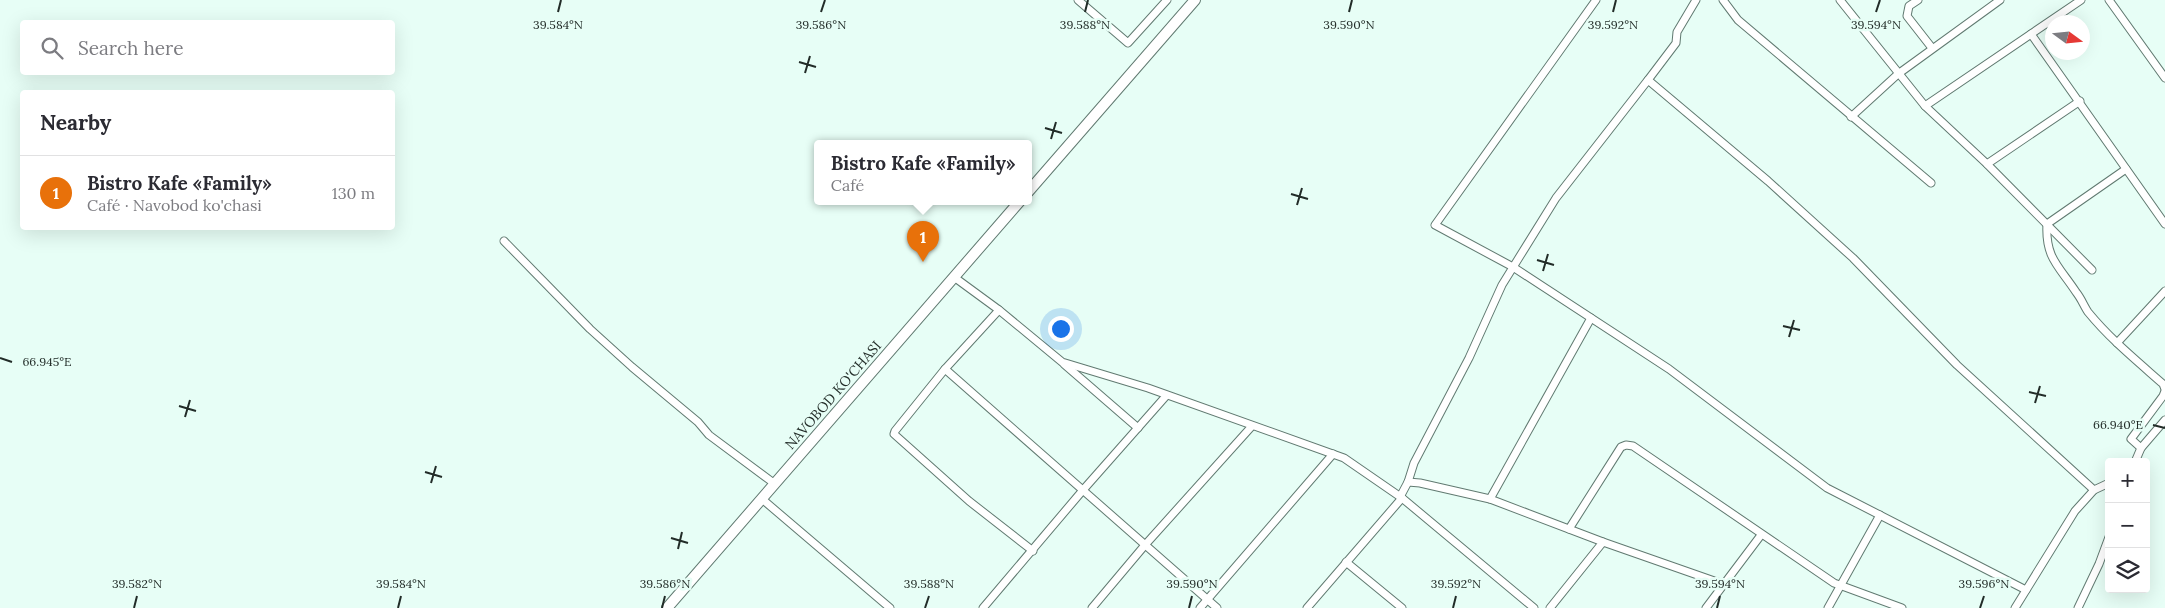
<!DOCTYPE html>
<html lang="en">
<head>
<meta charset="utf-8">
<style>
	:root { --surface:#fff; --page:#f7f7f7; --text:#2b2b33; --muted:#7c7c81; --line:#e1e1e2; --accent:#7c3aed }
	body { margin:0; font-family:Lora,serif; background:var(--page); color:var(--text) }
	.controls { position:absolute; right:15px; bottom:15px; display:grid; overflow:hidden; border-radius:5px; box-shadow:0 5px 20px #0002 }
	.controls button { width:45px; height:45px; display:grid; place-items:center; padding:0; border:0; border-bottom:1px solid var(--line); background:var(--surface); color:var(--text); font:25px sans-serif }
	.compass { position:absolute; left:2045px; top:15px; width:45px; height:45px; border-radius:50%; background:var(--surface); box-shadow:0 5px 20px #0002; rotate:105deg }
	.you { position:absolute; left:1060px; top:328px; width:18px; height:18px; margin:-12px; border:4px solid #fff; border-radius:50%; background:#1a73e8; box-shadow:0 0 0 8px #1a73e833 }
	.badge { display:grid; place-items:center; width:32px; height:32px; border-radius:50%; background:var(--accent); color:#fff; font-size:16px; font-weight:700 }
	.pin { position:absolute; translate:-50% -41px; filter:drop-shadow(0 1px 2px #0008) }
	.pin::after { content:''; position:absolute; top:26px; width:18px; height:15px; background:inherit; clip-path:polygon(0 0,100% 0,50% 100%) }
	.popup { position:absolute; left:814px; top:140px; width:218px; height:65px; box-sizing:border-box; display:grid; place-content:center; border-radius:5px; background:var(--surface); filter:drop-shadow(0 1px 4px #0005); font-size:16px; white-space:nowrap; color:var(--muted) }
	.popup b { font-size:19px; color:var(--text) }
	.popup::after { content:''; position:absolute; left:50%; top:100%; margin-left:-10px; border:10px solid transparent; border-top-color:var(--surface) }
	.list { margin:0; padding:0; list-style:none }
	h2 { display:flex; justify-content:space-between; align-items:center; height:65px; margin:0; padding:0 20px; font-size:21px }
	h2 small { font-size:16px; font-weight:400; color:var(--muted) }
	.list li { display:grid; grid-template-columns:32px 1fr auto; gap:15px; align-items:center; box-sizing:border-box; height:75px; padding:0 20px; border-top:1px solid var(--line) }
	.list b { display:block; font-size:19px; white-space:nowrap }
	.list p { margin:0; font-size:16px; white-space:nowrap; color:var(--muted) }
	.list em { font-size:16px; font-style:normal; color:var(--muted) }
	.icon { flex:none; width:28px; height:28px; fill:none; stroke:currentColor; stroke-width:2; stroke-linecap:round; stroke-linejoin:round }
	.map { position:relative; flex:none; width:2165px; height:608px; overflow:hidden }
	.search { position:absolute; background:var(--surface); box-shadow:0 5px 20px #0002; left:20px; top:20px; width:375px; height:55px; display:flex; align-items:center; gap:12px; box-sizing:border-box; padding:0 18px; border-radius:5px; color:var(--muted); font-size:19px }
	.panel { position:absolute; background:var(--surface); box-shadow:0 5px 20px #0002; left:20px; top:90px; width:375px; height:140px; border-radius:5px }
	.map>svg:first-child { display:block }
	.lines { fill:none; stroke-linecap:round; stroke-linejoin:round }
	.street-casing { stroke:#617a71; stroke-width:9 }
	.secondary-casing { stroke:#617a71; stroke-width:12 }
	.street { stroke:#fff; stroke-width:7 }
	.secondary { stroke:#fff; stroke-width:10 }
	.ticks { fill:none; stroke:#222c28; stroke-width:2 }
	.labels { text-anchor:middle; stroke-width:5; stroke-linejoin:round; paint-order:stroke }
	.street-label { font-size:14px; fill:#222c28; stroke:#e7fef6 }
	.ticks-label { font-size:12px; text-anchor:middle; fill:#222c28; stroke:#e7fef6; stroke-width:5; stroke-linejoin:round; paint-order:stroke }
</style>
</head>
<body>
<div class="map">
<svg width="2165" height="608" viewBox="0 0 2165 608">
	<rect width="100%" height="100%" fill="#e7fef6"/>
	<g class="lines">
		<!-- street casing -->
		<g class="street-casing">
			<g id="street">
				<polyline points="1078,0 1128,43 1167,0"/>
				<polyline points="1596,0 1435,225 1513,267 1669,369 1827,488 2026,590"/>
				<polyline points="1723,0 1738,20 1931,183"/>
				<polyline points="1840,0 1925,106 1987,164 2092,270"/>
				<polyline points="1918,0 1909,6 1907,16 1932,48"/>
				<polyline points="2109,0 2165,78"/>
				<polyline points="2031,34 2165,224"/>
				<polyline points="1648,80 1676,43 1677,32 1696,0"/>
				<polyline points="1925,106 2081,0"/>
				<polyline points="1851,117 1898,74 2000,0"/>
				<polyline points="1987,164 2080,101"/>
				<path d="M2126,169L2047,224C2045,258 2059,266 2076,292C2081,298 2084,306 2088,312C2110,339 2137,361 2163,384L2165,389"/>
				<polyline points="504,241 590,329 632,367 698,422 709,435 775,484"/>
				<polyline points="954,277 999,310 1062,362 1148,388 1344,458 1402,498 1534,608"/>
				<polyline points="999,310 945,369 895,431 894,434 969,501 1033,551"/>
				<polyline points="2117,343 2165,291"/>
				<polyline points="1064,364 1138,428"/>
				<polyline points="945,369 1217,608"/>
				<polyline points="2141,448 2131,439 2163,396 2165,391"/>
				<polyline points="2135,462 2141,448 2165,420"/>
				<polyline points="1408,482 1420,483 1490,499 1603,542"/>
				<polyline points="1400,497 1408,482 1414,463 1469,358 1502,285 1556,198 1648,80 1768,181 1853,258 1957,365 2094,490"/>
				<polyline points="762,499 890,608"/>
				<polyline points="1490,499 1591,318"/>
				<polyline points="1569,529 1621,447 1626,445 1633,446 1834,583 1902,608"/>
				<polyline points="1346,562 1402,608"/>
				<polyline points="983,608 1083,490 1166,396"/>
				<polyline points="1092,608 1145,545 1252,426"/>
				<polyline points="1200,608 1333,454"/>
				<polyline points="1307,608 1402,498"/>
				<polyline points="1550,608 1603,542 1723,584"/>
				<polyline points="1706,608 1761,535"/>
				<polyline points="1828,608 1880,515"/>
				<polyline points="2015,608 2075,511 2094,490 2109,483"/>
				<polyline points="2078,608 2099,564 2109,537"/>
			</g>
		</g>
		<!-- secondary casing -->
		<g class="secondary-casing">
			<g id="secondary">
				<polyline points="1028,192 1195,0"/>
				<polyline points="667,608 1020,201"/>
			</g>
		</g>
		<!-- street -->
		<use href="#street" class="street"/>
		<!-- secondary -->
		<use href="#secondary" class="secondary"/>
	</g>
	<!-- ticks -->
	<path class="ticks" d="M558,12L561,0M821,12L825,0M1085,12L1088,0M1349,12L1352,0M1613,12L1616,0M1876,12L1880,0M799,62L816,67M805,73L810,56M1045,128L1062,133M1051,139L1056,122M1291,194L1308,199M1297,205L1302,188M1537,260L1554,265M1543,271L1548,254M1783,326L1800,330M1789,337L1794,320M0,358L12,362M2029,392L2046,396M2035,403L2040,386M179,406L196,411M185,417L190,400M2153,425L2165,428M425,472L442,477M431,483L436,466M671,538L688,543M678,549L682,532M134,608L137,596M398,608L401,596M662,608L665,596M925,608L929,596M1189,608L1192,596M1453,608L1456,596M1717,608L1720,596M1980,608L1984,596"/>
	<g class="labels">
		<!-- street labels -->
		<g class="street-label">
			<text transform="translate(833 395) rotate(-49)" y="5">NAVOBOD KO'CHASI</text>
		</g>
	</g>
	<g class="ticks-label">
		<text x="558" y="29">39.584°N</text>
		<text x="821" y="29">39.586°N</text>
		<text x="1085" y="29">39.588°N</text>
		<text x="1349" y="29">39.590°N</text>
		<text x="1613" y="29">39.592°N</text>
		<text x="1876" y="29">39.594°N</text>
		<text x="47" y="366">66.945°E</text>
		<text x="2118" y="429">66.940°E</text>
		<text x="137" y="588">39.582°N</text>
		<text x="401" y="588">39.584°N</text>
		<text x="665" y="588">39.586°N</text>
		<text x="929" y="588">39.588°N</text>
		<text x="1192" y="588">39.590°N</text>
		<text x="1456" y="588">39.592°N</text>
		<text x="1720" y="588">39.594°N</text>
		<text x="1984" y="588">39.596°N</text>
	</g>
</svg>
<div class="controls">
<button>+</button>
<button>−</button>
<button><svg class="icon" aria-label="layers" viewBox="0 0 24 24"><path d="M12 4l9 5-9 5-9-5zM3 14l9 5 9-5"/></svg></button>
</div>
<svg class="compass" viewBox="-18 -18 36 36"><path d="M0-13l5 13h-10z" fill="#e53935"/><path d="M0 13l5-13h-10z" fill="#7c7c81"/></svg>
<div class="you"></div>
<div class="pin badge" style="left:923px;top:262px;background:#e8710a">1</div>
<div class="popup"><b>Bistro Kafe «Family»</b>Café</div>
<div class="search"><svg class="icon" aria-label="search" viewBox="0 0 24 24"><circle cx="10" cy="10" r="6"/><path d="M15 15l6 6"/></svg>Search here</div>
<section class="panel">
<h2>Nearby<small></small></h2>
<ul class="list">
<li><span class="badge" style="background:#e8710a">1</span><div><b>Bistro Kafe «Family»</b><p>Café · Navobod ko'chasi</p></div><em>130 m</em></li>
</ul>
</section>
</div>
</body>
</html>
